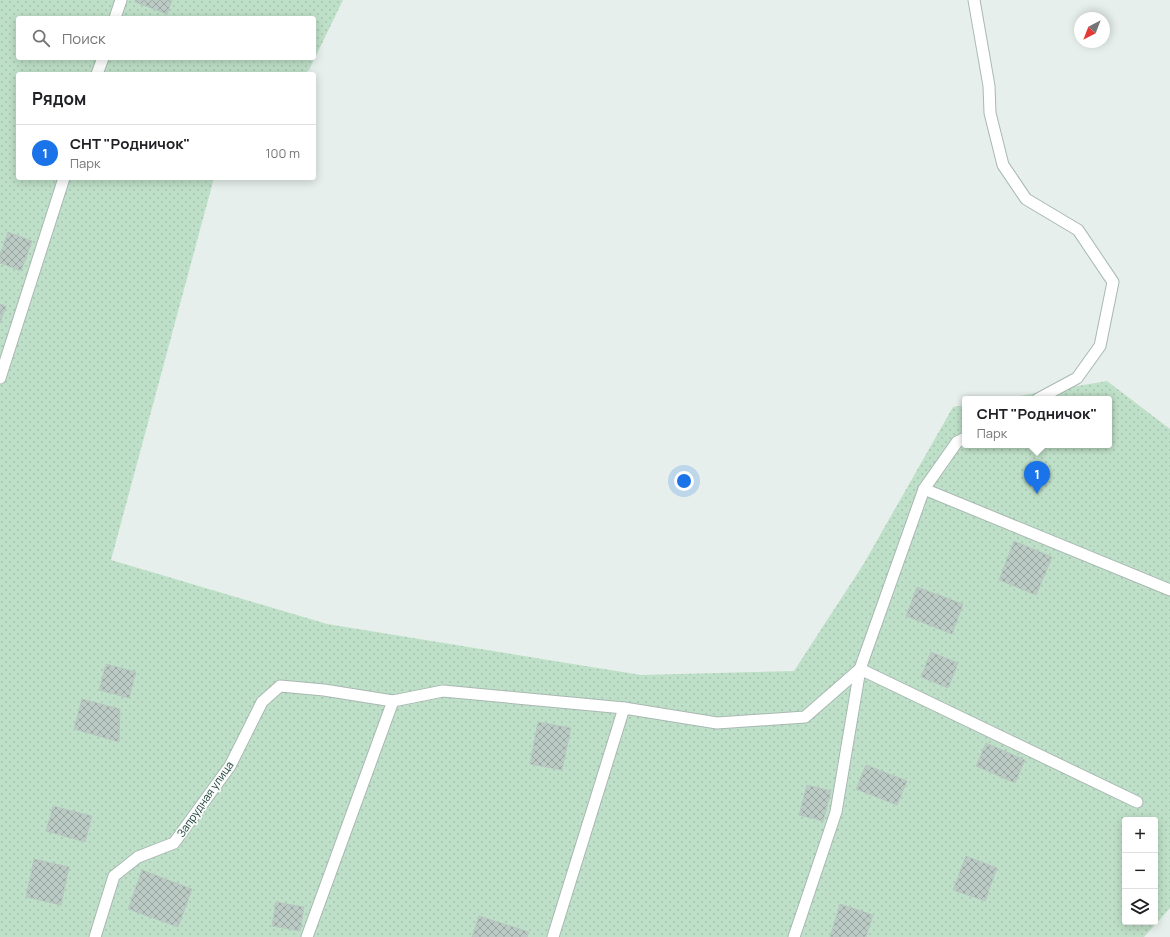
<!DOCTYPE html>
<html lang="ru">
<head>
<meta charset="utf-8">
<style>
	:root { --surface:#fff; --page:#f6f6f6; --text:#202124; --muted:#757577; --line:#e0e0e0; --accent:#1a73e8 }
	body { margin:0; font-family:Manrope,sans-serif; background:var(--page); color:var(--text) }
	.controls { position:absolute; right:12px; bottom:12px; display:grid; overflow:hidden; border-radius:4px; box-shadow:0 2px 10px #0003 }
	.controls button { width:36px; height:36px; display:grid; place-items:center; padding:0; border:0; border-bottom:1px solid var(--line); background:var(--surface); color:var(--text); font:20px sans-serif }
	.compass { position:absolute; left:1074px; top:12px; width:36px; height:36px; border-radius:50%; background:var(--surface); box-shadow:0 2px 10px #0003; rotate:222deg }
	.you { position:absolute; left:684px; top:481px; width:14px; height:14px; margin:-10px; border:3px solid #fff; border-radius:50%; background:#1a73e8; box-shadow:0 0 0 6px #1a73e833 }
	.badge { display:grid; place-items:center; width:26px; height:26px; border-radius:50%; background:var(--accent); color:#fff; font-size:13px; font-weight:700 }
	.pin { position:absolute; translate:-50% -33px; filter:drop-shadow(0 1px 2px #0008) }
	.pin::after { content:''; position:absolute; top:21px; width:14px; height:12px; background:inherit; clip-path:polygon(0 0,100% 0,50% 100%) }
	.popup { position:absolute; left:962px; top:396px; width:150px; height:52px; box-sizing:border-box; display:grid; place-content:center; border-radius:4px; background:var(--surface); filter:drop-shadow(0 1px 3px #0005); font-size:13px; white-space:nowrap; color:var(--muted) }
	.popup b { font-size:15px; color:var(--text) }
	.popup::after { content:''; position:absolute; left:50%; top:100%; margin-left:-8px; border:8px solid transparent; border-top-color:var(--surface) }
	.list { margin:0; padding:0; list-style:none }
	h2 { display:flex; justify-content:space-between; align-items:center; height:52px; margin:0; padding:0 16px; font-size:17px }
	h2 small { font-size:13px; font-weight:400; color:var(--muted) }
	.list li { display:grid; grid-template-columns:26px 1fr auto; gap:12px; align-items:center; box-sizing:border-box; height:56px; padding:0 16px; border-top:1px solid var(--line) }
	.list b { display:block; font-size:15px; white-space:nowrap }
	.list p { margin:0; font-size:13px; white-space:nowrap; color:var(--muted) }
	.list em { font-size:13px; font-style:normal; color:var(--muted) }
	.icon { flex:none; width:22px; height:22px; fill:none; stroke:currentColor; stroke-width:2; stroke-linecap:round; stroke-linejoin:round }
	.map { position:relative; flex:none; width:1170px; height:937px; overflow:hidden }
	.search { position:absolute; background:var(--surface); box-shadow:0 2px 10px #0003; left:16px; top:16px; width:300px; height:44px; display:flex; align-items:center; gap:10px; box-sizing:border-box; padding:0 14px; border-radius:4px; color:var(--muted); font-size:15px }
	.panel { position:absolute; background:var(--surface); box-shadow:0 2px 10px #0003; left:16px; top:72px; width:300px; height:108px; border-radius:4px }
	.map>svg:first-child { display:block }
	.green { fill:url(#green-dots); fill-rule:evenodd }
	.building { fill:url(#building-cross-hatch); stroke:#b8c9c2 }
	.lines { fill:none; stroke-linecap:round; stroke-linejoin:round }
	.service-casing { stroke:#a8b8b2; stroke-width:13 }
	.service { stroke:#fff; stroke-width:11 }
	.labels { text-anchor:middle; stroke-width:3.5; stroke-linejoin:round; paint-order:stroke }
	.street-label { font-size:11px; fill:#24423a; stroke:#f7fbf9 }
</style>
</head>
<body>
<div class="map">
<svg width="1170" height="937" viewBox="0 0 1170 937">
	<defs>
		<pattern id="green-dots" width="8" height="8" patternUnits="userSpaceOnUse"><rect width="8" height="8" fill="#bfe0c8"/><path d="M2 2h.1M6 6h.1" fill="none" stroke="#a4c1ad" stroke-width="1.8" stroke-linecap="round"/></pattern>
		<pattern id="building-cross-hatch" width="8" height="8" patternUnits="userSpaceOnUse"><rect width="8" height="8" fill="#bbcac4"/><path d="M0 0l8 8M0 8l8-8" fill="none" stroke="#98a6a0"/></pattern>
	</defs>
	<rect width="100%" height="100%" fill="#e6efeb"/>
	<!-- green -->
	<path class="green" d="M0,0H343L309,70L304,74H18V178H214L111,560L327,624L641,675L794,671L863,565L953,407L965,405V445H1109V399H1002L1107,381L1170,429V908L1144,937H0ZM18,18H314V58H18ZM1125,820H1155V922H1125Z"/>
	<!-- building -->
	<g class="building">
		<polygon points="135,0 172,0 167,14 135,2"/>
		<polygon points="8,232 32,241 21,271 0,263 0,254"/>
		<polygon points="0,304 6,306 0,323"/>
		<polygon points="1014,541 1052,557 1036,595 999,580"/>
		<polygon points="917,587 963,604 952,634 906,616"/>
		<polygon points="931,652 958,663 948,688 921,677"/>
		<polygon points="106,664 136,672 129,698 99,690"/>
		<polygon points="82,699 120,709 119,742 74,729"/>
		<polygon points="538,722 571,728 562,770 530,764"/>
		<polygon points="986,743 1025,760 1015,783 976,766"/>
		<polygon points="866,765 907,781 897,805 856,789"/>
		<polygon points="807,785 831,791 823,821 799,815"/>
		<polygon points="53,806 92,816 85,842 46,831"/>
		<polygon points="966,856 997,868 985,901 953,890"/>
		<polygon points="34,859 69,867 61,905 26,897"/>
		<polygon points="142,870 192,889 178,927 128,909"/>
		<polygon points="276,902 304,907 300,931 272,926"/>
		<polygon points="840,904 873,915 866,937 830,937"/>
		<polygon points="479,916 529,932 527,937 472,937"/>
	</g>
	<g class="lines">
		<!-- service casing -->
		<g class="service-casing">
			<g id="service">
				<polyline points="974,0 989,86 990,113 1003,165 1026,199 1078,230 1113,282 1100,346 1077,378 1038,399"/>
				<polyline points="115,18 121,0"/>
				<polyline points="97,74 103,58"/>
				<polyline points="0,378 64,178"/>
				<polyline points="924,489 1170,590"/>
				<polyline points="95,937 114,876 138,857 174,843 230,766 262,702 280,686 324,690 393,701 443,691 624,708 717,723 805,717 860,669 924,489 957,442 965,438"/>
				<polyline points="307,937 393,701"/>
				<polyline points="553,937 624,708"/>
				<polyline points="794,937 836,812 860,669 1137,802"/>
			</g>
		</g>
		<!-- service -->
		<use href="#service" class="service"/>
	</g>
	<g class="labels">
		<!-- street labels -->
		<g class="street-label">
			<text transform="translate(205 799) rotate(-55)" y="4">Запрудная улица</text>
		</g>
	</g>
</svg>
<div class="controls">
<button>+</button>
<button>−</button>
<button><svg class="icon" aria-label="layers" viewBox="0 0 24 24"><path d="M12 4l9 5-9 5-9-5zM3 14l9 5 9-5"/></svg></button>
</div>
<svg class="compass" viewBox="-18 -18 36 36"><path d="M0-13l5 13h-10z" fill="#e53935"/><path d="M0 13l5-13h-10z" fill="#757577"/></svg>
<div class="you"></div>
<div class="pin badge" style="left:1037px;top:494px">1</div>
<div class="popup"><b>СНТ &quot;Родничок&quot;</b>Парк</div>
<div class="search"><svg class="icon" aria-label="search" viewBox="0 0 24 24"><circle cx="10" cy="10" r="6"/><path d="M15 15l6 6"/></svg>Поиск</div>
<section class="panel">
<h2>Рядом<small></small></h2>
<ul class="list">
<li><span class="badge">1</span><div><b>СНТ &quot;Родничок&quot;</b><p>Парк</p></div><em>100 m</em></li>
</ul>
</section>
</div>
</body>
</html>
